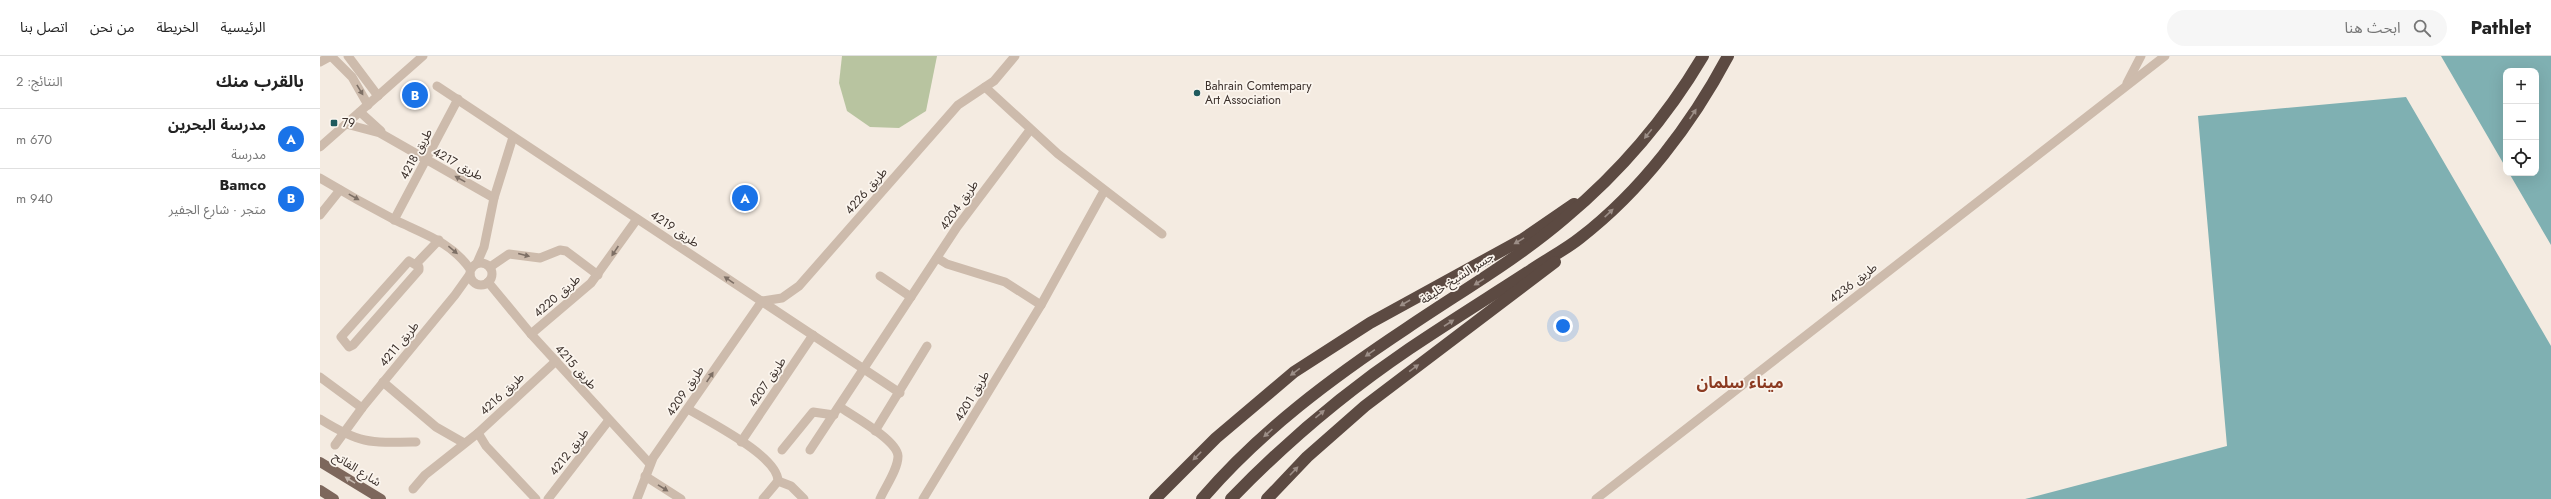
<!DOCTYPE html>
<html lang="ar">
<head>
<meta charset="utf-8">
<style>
	:root { --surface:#fff; --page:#f6f6f6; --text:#222; --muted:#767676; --line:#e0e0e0; --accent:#1a73e8 }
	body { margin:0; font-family:Jost,"Noto Sans Arabic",sans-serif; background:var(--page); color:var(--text); direction:rtl }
	.controls { position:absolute; right:12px; top:12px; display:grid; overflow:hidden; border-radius:8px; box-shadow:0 4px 16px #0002 }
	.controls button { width:36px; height:36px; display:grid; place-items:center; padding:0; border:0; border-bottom:1px solid var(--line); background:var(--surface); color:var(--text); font:20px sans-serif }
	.you { position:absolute; left:1243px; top:270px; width:14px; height:14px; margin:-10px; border:3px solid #fff; border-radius:50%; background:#1a73e8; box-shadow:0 0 0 6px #1a73e833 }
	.badge { display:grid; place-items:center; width:26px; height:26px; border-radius:50%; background:var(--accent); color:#fff; font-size:13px; font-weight:700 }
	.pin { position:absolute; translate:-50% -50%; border:2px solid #fff; box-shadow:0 1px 4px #0006 }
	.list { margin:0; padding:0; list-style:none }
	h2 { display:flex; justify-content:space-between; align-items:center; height:52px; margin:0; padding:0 16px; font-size:17px }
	h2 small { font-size:13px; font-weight:400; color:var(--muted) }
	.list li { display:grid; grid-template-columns:26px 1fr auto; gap:12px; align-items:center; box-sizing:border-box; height:60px; padding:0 16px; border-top:1px solid var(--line) }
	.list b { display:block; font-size:15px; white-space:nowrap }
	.list p { margin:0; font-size:13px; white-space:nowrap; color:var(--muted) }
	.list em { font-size:13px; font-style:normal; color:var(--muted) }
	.icon { flex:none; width:22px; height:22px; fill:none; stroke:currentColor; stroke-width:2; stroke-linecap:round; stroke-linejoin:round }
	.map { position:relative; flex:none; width:2231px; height:443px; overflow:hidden; direction:ltr }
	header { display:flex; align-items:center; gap:24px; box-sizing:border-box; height:56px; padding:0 20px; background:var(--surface); border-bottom:1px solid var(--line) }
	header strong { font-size:19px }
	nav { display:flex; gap:22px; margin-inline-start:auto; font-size:14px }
	.search { width:280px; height:36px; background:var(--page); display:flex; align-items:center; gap:10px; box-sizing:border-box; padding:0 14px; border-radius:22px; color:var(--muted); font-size:15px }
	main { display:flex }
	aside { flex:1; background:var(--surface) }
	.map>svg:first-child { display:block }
	.green { fill:#b8c4a0 }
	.water { fill:#7fb0b2 }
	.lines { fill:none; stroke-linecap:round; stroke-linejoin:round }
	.minor { stroke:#cdbbac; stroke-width:9 }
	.major { stroke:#7d675c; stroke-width:10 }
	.highway { stroke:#5c4a42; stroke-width:12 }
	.oneway { fill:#7d6f65 }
	.oneway2 { fill:#9c8e87 }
	.oneway3 { fill:#c2b5ac }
	.poi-dot { fill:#1f5a5e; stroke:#fbf5ee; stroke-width:1.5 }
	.labels { text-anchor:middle; stroke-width:3.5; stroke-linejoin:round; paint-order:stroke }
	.poi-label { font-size:12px; fill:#3b302b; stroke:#fbf5ee; text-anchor:start }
	.street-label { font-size:12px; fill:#3b302b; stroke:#fbf5ee }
	.district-label { font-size:16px; font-weight:bold; fill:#8c3b22; stroke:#fbf5ee }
</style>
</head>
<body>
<header>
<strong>Pathlet</strong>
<div class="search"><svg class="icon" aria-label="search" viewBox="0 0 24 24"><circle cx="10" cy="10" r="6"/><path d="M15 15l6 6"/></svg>ابحث هنا</div>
<nav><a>الرئيسية</a><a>الخريطة</a><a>من نحن</a><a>اتصل بنا</a></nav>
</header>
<main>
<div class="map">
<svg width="2231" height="443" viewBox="0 0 2231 443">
	<rect width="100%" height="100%" fill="#f4ebe1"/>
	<!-- green -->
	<polygon class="green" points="522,0 617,0 606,55 579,72 550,71 527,55 519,27"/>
	<!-- water -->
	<g class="water">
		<polygon points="2121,0 2231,0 2231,189 2189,117 2216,117 2216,15 2186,15 2186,112"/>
		<polygon points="2086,41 2231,290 2231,443 1705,443 1907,390 1878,60"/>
	</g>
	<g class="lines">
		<!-- minor -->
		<g class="minor">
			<polyline points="11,0 32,21 48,49"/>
			<polyline points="28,0 58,40"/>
			<polyline points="0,6 11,0"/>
			<polyline points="1807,27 1821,0"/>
			<polyline points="117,30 580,337"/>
			<polyline points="665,31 738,98 842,178"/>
			<polyline points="40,56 61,75"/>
			<polyline points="26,68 60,77 174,142"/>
			<polyline points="0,91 103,0"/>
			<path d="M0,122C25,137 50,151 75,164C104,178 131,186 150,213"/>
			<polyline points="0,159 20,134"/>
			<polyline points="74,164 138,43"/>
			<polyline points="617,202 627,208 685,226 721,249"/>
			<polygon points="89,205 99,211 99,214 33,289 29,291 21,281"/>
			<circle cx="161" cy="218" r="11"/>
			<polyline points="157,207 164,191 174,142 193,81"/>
			<polyline points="96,208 119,184"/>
			<polyline points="170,211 189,198 220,202 240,194 246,195 278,219"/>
			<polyline points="560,220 591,241"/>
			<polyline points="168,226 211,278 330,408"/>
			<polyline points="442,245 462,242 479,230 638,49 674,25 695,0"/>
			<polyline points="211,278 271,227 317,163"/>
			<polyline points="0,321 42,352"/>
			<polyline points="63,326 116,371 144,387"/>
			<path d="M520,351C533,360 577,384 578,400C578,414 565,431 560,443"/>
			<path d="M368,353C389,366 458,400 458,425L443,443"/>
			<path d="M0,363C40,388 50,387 96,386"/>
			<polyline points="555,375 607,290"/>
			<polyline points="158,377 166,390 216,443"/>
			<polyline points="421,386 493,279"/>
			<polyline points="15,389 42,352 135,239 150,218"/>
			<polyline points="462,394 493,356 514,359"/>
			<polyline points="490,394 637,171 710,74"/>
			<polyline points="325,420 361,443"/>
			<polyline points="458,425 471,430 484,443"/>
			<polyline points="93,433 105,419 158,377 236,305"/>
			<polyline points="228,443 289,364"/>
			<polyline points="317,443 333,402 442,245"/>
			<polyline points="603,443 721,249 784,135"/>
			<polyline points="1276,443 1845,0"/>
		</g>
		<!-- major -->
		<g class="major">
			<polyline points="0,406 61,443"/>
			<polyline points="0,434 14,443"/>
		</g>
		<!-- highway -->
		<g class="highway">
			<polyline points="835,443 896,382 974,316 1050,267 1203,183 1254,148"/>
			<path d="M882,443C940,375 1013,321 1087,272C1140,236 1196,204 1245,162C1300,116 1347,61 1383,0"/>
			<path d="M911,443C966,386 1024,337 1089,293C1129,266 1171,240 1211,214C1227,203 1245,194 1260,182C1321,135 1372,68 1408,0"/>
			<polyline points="947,443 987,401 1045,350 1235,206"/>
		</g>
	</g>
	<!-- one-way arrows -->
	<defs><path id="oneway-solid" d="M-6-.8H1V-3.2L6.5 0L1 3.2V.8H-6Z"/></defs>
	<g class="oneway">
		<use href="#oneway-solid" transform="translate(40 34) rotate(59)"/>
		<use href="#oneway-solid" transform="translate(140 123) rotate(-151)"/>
		<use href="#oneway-solid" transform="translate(34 141) rotate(29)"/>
		<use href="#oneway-solid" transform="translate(133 194) rotate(40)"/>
		<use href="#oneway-solid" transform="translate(295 195) rotate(124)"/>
		<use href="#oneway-solid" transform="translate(204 199) rotate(14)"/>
		<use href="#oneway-solid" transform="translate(409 224) rotate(-146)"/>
		<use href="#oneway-solid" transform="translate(390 321) rotate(-56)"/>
		<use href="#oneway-solid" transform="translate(343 432) rotate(32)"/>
	</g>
	<g class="oneway2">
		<use href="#oneway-solid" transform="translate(1373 58) rotate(-56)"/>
		<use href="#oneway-solid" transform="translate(1328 78) rotate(129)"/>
		<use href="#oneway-solid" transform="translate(1289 157) rotate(-43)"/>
		<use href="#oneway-solid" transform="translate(1199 185) rotate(149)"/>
		<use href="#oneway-solid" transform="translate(1159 226) rotate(148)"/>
		<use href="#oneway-solid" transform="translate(1085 247) rotate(150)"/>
		<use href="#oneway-solid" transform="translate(1129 267) rotate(-33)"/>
		<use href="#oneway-solid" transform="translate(1050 297) rotate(145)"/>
		<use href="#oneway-solid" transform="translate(1094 312) rotate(-36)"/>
		<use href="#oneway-solid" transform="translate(975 316) rotate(144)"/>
		<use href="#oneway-solid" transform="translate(1000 358) rotate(-40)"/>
		<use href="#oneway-solid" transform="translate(948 377) rotate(138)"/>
		<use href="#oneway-solid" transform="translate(877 400) rotate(135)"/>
		<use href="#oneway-solid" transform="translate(974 415) rotate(-46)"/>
	</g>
	<use class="oneway3" href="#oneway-solid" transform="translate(30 424) rotate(-148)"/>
	<!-- markers -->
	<g class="poi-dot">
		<circle cx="877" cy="37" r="4"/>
		<rect x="10" y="63" width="8" height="8" rx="2"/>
	</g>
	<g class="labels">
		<!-- poi labels -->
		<g class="poi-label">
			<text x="885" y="34">Bahrain Comtempary<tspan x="885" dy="14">Art Association</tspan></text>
			<text x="22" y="71">79</text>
		</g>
		<!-- street labels -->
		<g class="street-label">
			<text transform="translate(96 98) rotate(-62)" y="4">طريق 4218</text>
			<text transform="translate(138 108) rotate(29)" y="4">طريق 4217</text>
			<text transform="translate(546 135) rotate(-49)" y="4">طريق 4226</text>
			<text transform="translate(639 149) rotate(-55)" y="4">طريق 4204</text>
			<text transform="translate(355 173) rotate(34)" y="4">طريق 4219</text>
			<text transform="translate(1137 222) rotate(-33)" y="4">جسر الشيخ خليفة</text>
			<text transform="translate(1533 227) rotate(-38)" y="4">طريق 4236</text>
			<text transform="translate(237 240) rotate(-41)" y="4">طريق 4220</text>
			<text transform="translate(79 288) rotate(-50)" y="4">طريق 4211</text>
			<text transform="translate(256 311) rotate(48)" y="4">طريق 4215</text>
			<text transform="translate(447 326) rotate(-56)" y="4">طريق 4207</text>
			<text transform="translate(365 335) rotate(-56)" y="4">طريق 4209</text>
			<text transform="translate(182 338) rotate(-43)" y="4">طريق 4216</text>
			<text transform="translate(652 340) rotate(-59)" y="4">طريق 4201</text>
			<text transform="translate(249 396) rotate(-52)" y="4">طريق 4212</text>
			<text transform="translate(37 413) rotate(32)" y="4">شارع الفاتح</text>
		</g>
		<!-- district labels -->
		<g class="district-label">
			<text x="1420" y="332">ميناء سلمان</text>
		</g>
	</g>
</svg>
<div class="controls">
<button>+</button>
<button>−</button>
<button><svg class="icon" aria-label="locate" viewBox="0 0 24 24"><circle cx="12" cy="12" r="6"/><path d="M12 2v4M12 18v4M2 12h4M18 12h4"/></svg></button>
</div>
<div class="you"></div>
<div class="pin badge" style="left:425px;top:142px">A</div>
<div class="pin badge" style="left:95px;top:39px">B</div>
</div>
<aside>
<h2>بالقرب منك<small>النتائج: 2</small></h2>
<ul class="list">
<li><span class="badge">A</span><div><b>مدرسة البحرين</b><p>مدرسة</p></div><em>670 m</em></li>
<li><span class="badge">B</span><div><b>Bamco</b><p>متجر · شارع الجفير</p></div><em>940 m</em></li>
</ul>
</aside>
</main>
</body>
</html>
